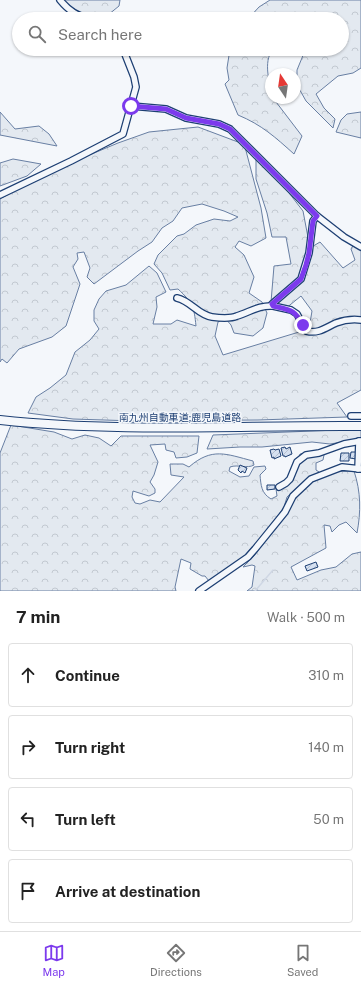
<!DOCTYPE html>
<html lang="en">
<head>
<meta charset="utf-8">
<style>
	:root { --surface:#fff; --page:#f6f6f6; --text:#222; --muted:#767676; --line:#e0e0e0; --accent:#7c3aed }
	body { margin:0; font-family:"Public Sans","Noto Sans JP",sans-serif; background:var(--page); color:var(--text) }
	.compass { position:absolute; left:265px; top:68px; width:36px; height:36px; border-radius:50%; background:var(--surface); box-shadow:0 1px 3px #0004; rotate:347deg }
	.stop { position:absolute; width:12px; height:12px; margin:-9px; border:3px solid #7c3aed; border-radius:50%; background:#fff }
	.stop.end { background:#7c3aed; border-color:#fff; box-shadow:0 1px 4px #0008 }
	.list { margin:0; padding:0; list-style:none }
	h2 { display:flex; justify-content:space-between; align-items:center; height:52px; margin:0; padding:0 16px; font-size:17px }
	h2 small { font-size:13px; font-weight:400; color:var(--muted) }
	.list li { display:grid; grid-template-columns:26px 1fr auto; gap:12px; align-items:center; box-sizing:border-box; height:64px; margin:0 8px 8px; padding:0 8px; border:1px solid var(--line); border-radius:4px }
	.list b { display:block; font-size:15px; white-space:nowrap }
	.list em { font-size:13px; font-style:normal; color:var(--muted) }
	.icon { flex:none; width:22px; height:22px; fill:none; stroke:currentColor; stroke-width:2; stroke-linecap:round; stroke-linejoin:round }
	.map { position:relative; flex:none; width:361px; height:591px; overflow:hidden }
	.search { position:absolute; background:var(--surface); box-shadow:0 1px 3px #0004; left:12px; right:12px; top:12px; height:44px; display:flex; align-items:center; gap:10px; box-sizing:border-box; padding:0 14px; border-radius:22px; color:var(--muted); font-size:15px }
	.sheet { height:340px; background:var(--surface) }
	nav { display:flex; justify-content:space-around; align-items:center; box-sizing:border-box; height:56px; border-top:1px solid var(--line); background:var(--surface); font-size:11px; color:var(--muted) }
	nav a { display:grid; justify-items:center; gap:2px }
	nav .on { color:var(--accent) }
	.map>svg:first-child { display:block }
	.forest { fill:url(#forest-crowns); stroke:#687fa3 }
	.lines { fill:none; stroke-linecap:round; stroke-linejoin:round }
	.stream { stroke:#cfd7e4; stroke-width:1.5 }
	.building { fill:url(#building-hatch); stroke:#1d3f73 }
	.minor-casing { stroke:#1d3f73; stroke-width:8 }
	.highway-casing { stroke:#1d3f73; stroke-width:10 }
	.minor { stroke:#f4f7fb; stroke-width:5.5 }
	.highway { stroke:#f4f7fb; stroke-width:8 }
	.route { stroke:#7c3aed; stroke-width:5 }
	.labels { text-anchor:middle; stroke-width:3; stroke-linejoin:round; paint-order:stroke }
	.street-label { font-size:10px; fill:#1d3f73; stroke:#f4f7fb }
</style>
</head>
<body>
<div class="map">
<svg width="361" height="591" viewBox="0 0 361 591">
	<defs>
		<pattern id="forest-crowns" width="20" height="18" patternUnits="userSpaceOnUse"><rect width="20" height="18" fill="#e3e9f0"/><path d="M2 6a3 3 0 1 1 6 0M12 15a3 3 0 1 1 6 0" fill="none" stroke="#c2c9d1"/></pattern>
		<pattern id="building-hatch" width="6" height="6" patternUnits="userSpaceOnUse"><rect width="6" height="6" fill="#d5e0f0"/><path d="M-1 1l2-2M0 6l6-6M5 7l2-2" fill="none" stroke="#b6c1d1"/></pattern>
	</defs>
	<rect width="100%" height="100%" fill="#f4f7fb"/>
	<!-- forest -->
	<g class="forest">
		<path d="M64,0H120L119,6L103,19C88,16 75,13 64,0Z"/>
		<polygon points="270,0 361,0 361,68 353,73 338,76 316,94 324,108 335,119 333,128 306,101 297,85 297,70 304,53 311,49 342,49 342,19 248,19 259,7"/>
		<path d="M230,49H273C262,63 271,83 271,98H273L302,136L294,154C275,137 262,125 238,115L225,84L229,80L227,68Z"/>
		<polygon points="0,112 15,129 39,126 49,134 57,146 0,135"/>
		<polygon points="361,112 361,138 336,132 341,120 347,114"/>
		<path d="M198,127L238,142L245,147L261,208L266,238L251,246L239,241L235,247L244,255L254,277L249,293L262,302L267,313L263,328L253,336L234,333L231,325L225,318L218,322L215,336L223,355L309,329L312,311L301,296L285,309L271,302L274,266L291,264L286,237H272L267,213L256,179V160L279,180L303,211L310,248L320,242L343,268L355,260L351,249L355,242L361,247V390L337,403L347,417L258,420L135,421L73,419L28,413L36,397L50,388L66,375L75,352L90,340L99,329L94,321V310L99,299L106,291L126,285L149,266L157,273L166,292L156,297L157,307L153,324H171L177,320L196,326C194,307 193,303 178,289L170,290L162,273L154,264L158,255L177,236L184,234L196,225L214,219L230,221L238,217L224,211L202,204L182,208L173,221L162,228L152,242L138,251L94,284L87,277L90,268L84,252L77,253L78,259L73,267L80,284L66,326L52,337L19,349L7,363L2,359L0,362V199L44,174L118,143L149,132Z"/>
		<polygon points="13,159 41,164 27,176 0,186 0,163"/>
		<path d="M11,425L54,432L72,439L85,435L99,438L111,446L121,436H199L197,453L187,457L176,458L174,452L166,450L165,444L150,445L158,462L154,475L150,482L155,489V493L149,496L133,491L132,497L135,503L140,504L150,500L160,502L184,477L171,475L170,464H183L189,467C212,447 226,454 253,461L254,465C247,469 238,464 230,467L229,471L240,477L249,476L254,467L265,466L266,469L260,475C261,485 261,493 271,499L277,496L276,489L287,485L300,454L325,450L323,460L316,463V470L319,472L299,486L287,497L284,507L268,530L245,555L238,567L209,581L205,576H202L190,569L191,563L181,559L175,587L176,591H0V453Z"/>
		<polygon points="338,430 361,430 361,439 330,444 312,442 262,447 240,447 207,449 213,435"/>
		<path d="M354,471C361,492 361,512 357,533L346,522L339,525L332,532L330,526L324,525L326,548L291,567L297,580L321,570L336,567L352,554L361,552V591H247L252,587L255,566L252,565L243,567L254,556L279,521L288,504L307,483L329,472Z"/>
	</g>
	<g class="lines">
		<!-- stream -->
		<polyline class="stream" points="255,591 273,570"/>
	</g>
	<!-- building -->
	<g class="building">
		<polygon points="285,447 286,449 290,447 292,454 285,457 285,456 283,456 281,448"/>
		<polygon points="274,449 275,450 279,449 281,456 274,459 274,457 272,458 270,450"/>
		<polygon points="351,452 356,452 356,459 350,458"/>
		<polygon points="341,453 349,453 349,461 340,461"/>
		<polygon points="240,465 247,468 245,473 242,471 241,473 238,470"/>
		<polygon points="267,485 275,485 275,489 267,490"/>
		<polygon points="316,562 318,567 307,571 305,566"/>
	</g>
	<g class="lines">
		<!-- minor casing -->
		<g class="minor-casing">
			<g id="minor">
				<path d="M60,0C69,11 77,16 91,19"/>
				<polyline points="131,106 166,109 186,118 219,124 230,129 317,216 344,237 361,247"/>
				<polyline points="0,195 71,161 123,134 136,87 134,77 123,49"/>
				<path d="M317,216L313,221L309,253L301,279L272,304L273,306L291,310L297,314L306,331C319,334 325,328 336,323C344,320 353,319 361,320"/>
				<path d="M177,298C191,301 198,315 212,317C220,318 230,319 237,316C250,312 259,305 273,306"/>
				<polyline points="351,416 361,416"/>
				<polyline points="358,469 359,441"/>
				<polyline points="279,487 286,483 290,479 297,462 306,455 319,453 344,444 361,441"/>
				<polyline points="199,591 248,557 255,549 285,512 293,496 311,479 342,467 361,469"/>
			</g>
		</g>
		<!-- highway casing -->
		<g class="highway-casing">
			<path id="highway" d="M0,420C120,433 241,425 361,426"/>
		</g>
		<!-- minor -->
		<use href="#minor" class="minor"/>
		<!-- highway -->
		<use href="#highway" class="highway"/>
	</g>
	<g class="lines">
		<!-- route -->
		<path class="route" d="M131,106L166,109L186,118L219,124L230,129L317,216L313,221L309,253L306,265L301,279L272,304L273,306C290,310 294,309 303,325"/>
	</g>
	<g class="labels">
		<!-- street labels -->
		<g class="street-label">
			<text x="180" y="421">南九州自動車道;鹿児島道路</text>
		</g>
	</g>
</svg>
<svg class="compass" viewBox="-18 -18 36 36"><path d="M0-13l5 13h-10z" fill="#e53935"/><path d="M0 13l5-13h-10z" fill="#767676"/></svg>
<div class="stop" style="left:131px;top:106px"></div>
<div class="stop end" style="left:303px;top:325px"></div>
<div class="search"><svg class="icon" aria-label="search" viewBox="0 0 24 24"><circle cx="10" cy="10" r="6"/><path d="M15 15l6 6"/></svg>Search here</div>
</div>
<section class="sheet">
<h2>7 min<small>Walk · 500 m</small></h2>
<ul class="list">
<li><svg class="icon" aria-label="ahead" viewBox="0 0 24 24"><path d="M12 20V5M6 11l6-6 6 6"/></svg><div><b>Continue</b></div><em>310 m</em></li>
<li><svg class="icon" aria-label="right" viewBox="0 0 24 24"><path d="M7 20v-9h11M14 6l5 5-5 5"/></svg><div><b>Turn right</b></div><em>140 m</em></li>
<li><svg class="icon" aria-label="left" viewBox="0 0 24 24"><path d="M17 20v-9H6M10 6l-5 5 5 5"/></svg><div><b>Turn left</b></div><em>50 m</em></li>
<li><svg class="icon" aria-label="arrive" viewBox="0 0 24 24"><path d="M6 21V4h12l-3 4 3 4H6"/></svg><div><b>Arrive at destination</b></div></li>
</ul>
</section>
<nav>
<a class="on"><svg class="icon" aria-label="map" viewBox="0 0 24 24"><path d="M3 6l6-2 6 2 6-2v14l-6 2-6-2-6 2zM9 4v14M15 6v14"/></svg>Map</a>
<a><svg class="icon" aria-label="directions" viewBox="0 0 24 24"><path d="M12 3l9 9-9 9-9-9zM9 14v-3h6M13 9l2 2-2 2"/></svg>Directions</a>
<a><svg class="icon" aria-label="saved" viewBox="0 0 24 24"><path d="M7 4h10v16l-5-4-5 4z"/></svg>Saved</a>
</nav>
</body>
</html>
